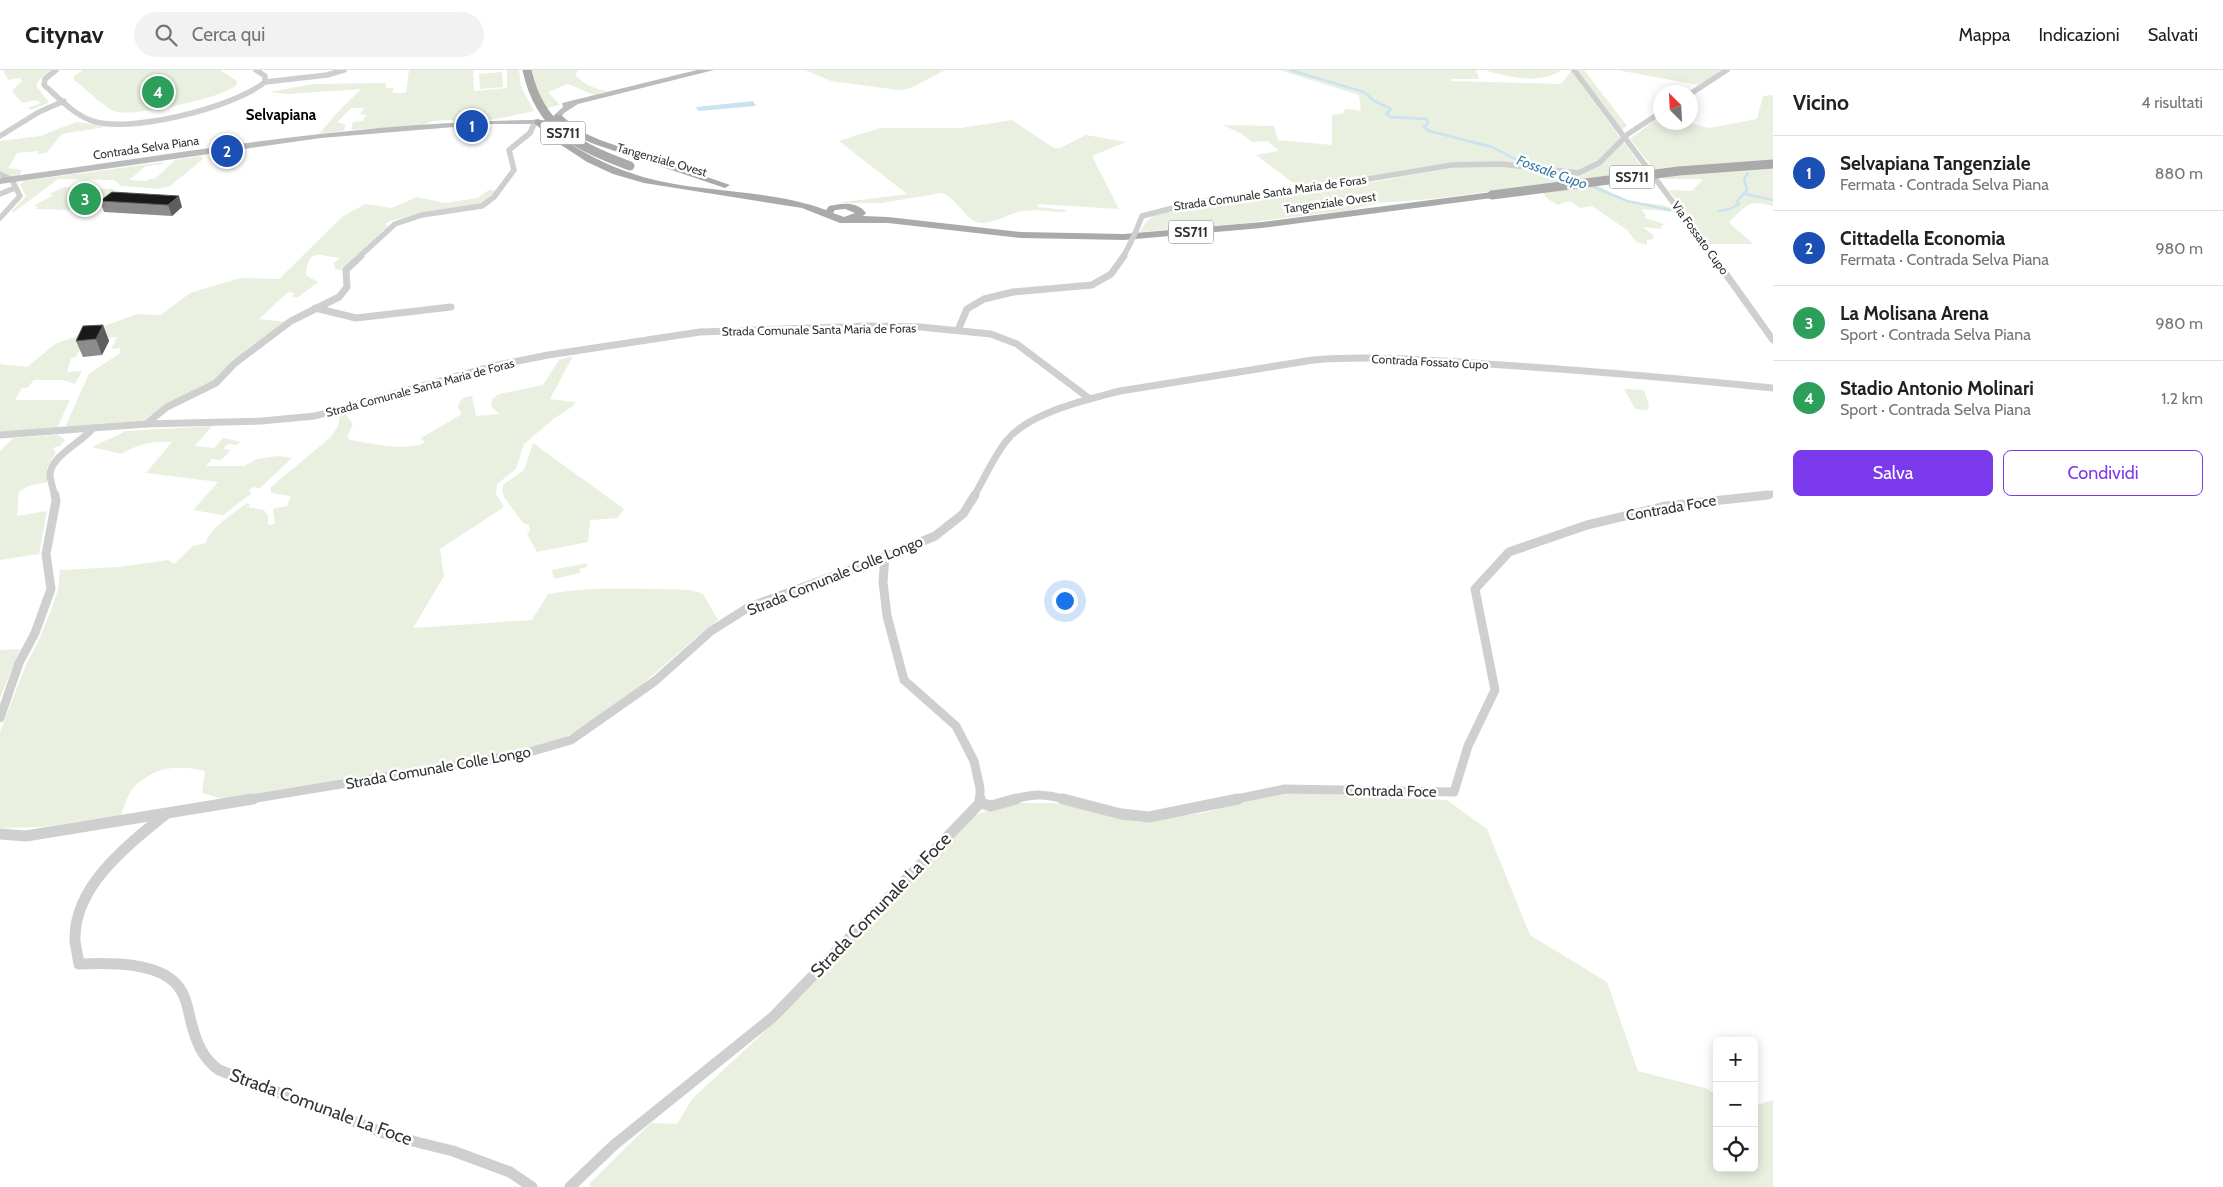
<!DOCTYPE html>
<html lang="it">
<head>
<meta charset="utf-8">
<style>
	:root { --surface:#fff; --page:#f2f2f2; --text:#202124; --muted:#757577; --line:#e0e0e0; --accent:#7c3aed }
	body { margin:0; font-family:Cabin,sans-serif; background:var(--page); color:var(--text) }
	.controls { position:absolute; right:15px; bottom:15px; display:grid; overflow:hidden; border-radius:8px; box-shadow:0 2px 12px #0003 }
	.controls button { width:45px; height:45px; display:grid; place-items:center; padding:0; border:0; border-bottom:1px solid var(--line); background:var(--surface); color:var(--text); font:25px sans-serif }
	.compass { position:absolute; left:1653px; top:15px; width:45px; height:45px; border-radius:50%; background:var(--surface); box-shadow:0 2px 12px #0003; rotate:336deg }
	.you { position:absolute; left:1064px; top:530px; width:18px; height:18px; margin:-12px; border:4px solid #fff; border-radius:50%; background:#1a73e8; box-shadow:0 0 0 8px #1a73e833 }
	.badge { display:grid; place-items:center; width:32px; height:32px; border-radius:50%; background:var(--accent); color:#fff; font-size:16px; font-weight:700 }
	.pin { position:absolute; translate:-50% -50%; border:2px solid #fff; box-shadow:0 1px 5px #0006 }
	.list { margin:0; padding:0; list-style:none }
	h2 { display:flex; justify-content:space-between; align-items:center; height:65px; margin:0; padding:0 20px; font-size:21px }
	h2 small { font-size:16px; font-weight:400; color:var(--muted) }
	.list li { display:grid; grid-template-columns:32px 1fr auto; gap:15px; align-items:center; box-sizing:border-box; height:75px; padding:0 20px; border-top:1px solid var(--line) }
	.list b { display:block; font-size:19px; white-space:nowrap }
	.list p { margin:0; font-size:16px; white-space:nowrap; color:var(--muted) }
	.list em { font-size:16px; font-style:normal; color:var(--muted) }
	.actions { display:flex; gap:10px; padding:15px 20px }
	.actions a { flex:1; padding:11px 0; border:1px solid var(--accent); border-radius:8px; text-align:center; font-size:18px; color:var(--accent) }
	.actions .main { background:var(--accent); color:#fff }
	.icon { flex:none; width:28px; height:28px; fill:none; stroke:currentColor; stroke-width:2; stroke-linecap:round; stroke-linejoin:round }
	.map { position:relative; flex:none; width:1773px; height:1117px; overflow:hidden }
	header { display:flex; align-items:center; gap:30px; box-sizing:border-box; height:70px; padding:0 25px; background:var(--surface); border-bottom:1px solid var(--line) }
	header strong { font-size:24px }
	nav { display:flex; gap:28px; margin-inline-start:auto; font-size:18px }
	.search { width:350px; height:45px; background:var(--page); display:flex; align-items:center; gap:12px; box-sizing:border-box; padding:0 18px; border-radius:28px; color:var(--muted); font-size:19px }
	main { display:flex }
	aside { flex:1; background:var(--surface) }
	.map>svg:first-child { display:block }
	.green { fill:#e9f0e0 }
	.water { fill:#cbe3f0 }
	.lines { fill:none; stroke-linecap:round; stroke-linejoin:round }
	.stream { stroke:#cbe3f0; stroke-width:2.5 }
	.street-far3 { stroke:#cfcfcf; stroke-width:5.5 }
	.street-far2 { stroke:#cfcfcf; stroke-width:7 }
	.street-far1 { stroke:#cfcfcf; stroke-width:9 }
	.street { stroke:#cfcfcf; stroke-width:11 }
	.secondary { fill:#bcbcbc; fill-rule:evenodd }
	.primary { fill:#aaa; fill-rule:evenodd }
	.street-bridge { stroke:#cfcfcf; stroke-width:5.5 }
	.primary-bridge { stroke:#aaa; stroke-width:9 }
	.wall { fill:#8c8c8c }
	.shaded-wall { fill:#5e5e5e }
	.building { fill:#191919; stroke:#5e5e5e }
	.labels { text-anchor:middle; stroke-width:5; stroke-linejoin:round; paint-order:stroke }
	.far-street-label { font-size:12px; fill:#323232; stroke:#fff }
	.shield { fill:#fff; stroke:#707070; stroke-width:1 }
	.shield-label { font-size:14px; font-weight:bold; fill:#323232 }
	.far-water-label { font-size:14px; font-style:italic; fill:#37789e; stroke:#fff }
	.far-quarter-label { font-size:15px; font-weight:bold; fill:#000; stroke:#fff }
	.street-label { font-size:15px; fill:#323232; stroke:#fff }
	.near-street-label { font-size:18px; fill:#323232; stroke:#fff }
</style>
</head>
<body>
<header>
<strong>Citynav</strong>
<div class="search"><svg class="icon" aria-label="search" viewBox="0 0 24 24"><circle cx="10" cy="10" r="6"/><path d="M15 15l6 6"/></svg>Cerca qui</div>
<nav><a>Mappa</a><a>Indicazioni</a><a>Salvati</a></nav>
</header>
<main>
<div class="map">
<svg width="1773" height="1117" viewBox="0 0 1773 1117">
	<rect width="100%" height="100%" fill="#fff"/>
	<!-- green -->
	<g class="green">
		<polygon points="3,0 51,0 39,10 36,16 48,31 48,33 31,40 28,38 41,33 36,30 22,33 12,21 22,11 20,8 8,10"/>
		<path d="M83,0H220L237,11V14C227,28 135,46 117,42C105,39 85,18 74,10V6Z"/>
		<polygon points="409,0 473,0 474,21 507,18 507,0 519,0 521,17 534,41 497,49 456,54 452,50 432,51 424,55 351,60 353,52 362,51 367,45 360,44 364,38 351,38 337,52 346,55 343,61 319,64 335,45 361,19 288,24 270,22 313,14 386,13 386,18 394,18 392,23 406,23"/>
		<path d="M532,0H579L575,5C582,13 595,20 608,21L594,25L568,14L548,22L560,35L546,38L538,22Z"/>
		<polygon points="805,0 945,0 911,18 899,20 831,11"/>
		<path d="M1279,0H1476L1479,9H1451L1450,11L1561,14L1571,1L1645,101L1590,108L1588,111C1601,117 1615,125 1628,130C1643,135 1664,131 1678,142L1641,139L1646,145L1645,148L1664,154L1660,159L1643,157L1653,165L1654,169L1647,170V175L1636,172L1627,160L1592,136L1580,138L1570,131L1558,135L1546,128L1539,115L1432,129L1377,133L1351,140L1236,154L1140,162C1145,152 1151,146 1162,142C1207,126 1259,127 1306,122C1365,115 1424,102 1483,92L1301,119L1256,85L1279,81L1267,71L1252,72L1242,64L1223,55L1274,56L1278,70L1332,75V45L1344,43L1345,39L1361,41L1359,25Z"/>
		<path d="M1485,0H1561C1542,15 1506,7 1485,0Z"/>
		<polygon points="1577,0 1584,0 1627,56 1621,60"/>
		<polygon points="1617,0 1716,0 1723,1 1698,15"/>
		<polygon points="502,2 503,17 480,19 479,4"/>
		<path d="M1773,25V136C1746,129 1747,136 1729,152C1734,159 1746,166 1753,174H1709L1669,120L1692,121L1703,109H1662L1630,69L1660,46V52L1690,53L1709,58L1757,49L1763,26Z"/>
		<path d="M1012,50L1054,78H1060L1086,65L1126,72L1092,86L1119,139L1039,134L1037,137L1066,140L1065,142C1050,142 1033,138 1018,142C1008,145 987,156 977,152C964,148 956,127 941,123L881,133H836L907,124L839,71L880,58H961Z"/>
		<polygon points="76,52 111,56 62,64 46,83 37,84 38,81 17,83 8,98 22,100 19,106 12,107 0,102 0,71 40,66"/>
		<polygon points="201,86 203,89 170,116 159,119 121,116 114,110 58,109 14,142 11,142 26,126 20,115 24,111 164,92 163,94 146,96 129,110 147,111 150,109 155,109 175,90"/>
		<path d="M64,117L115,119L112,122H116L98,141L35,139L38,136H34C40,131 47,130 54,125L49,124Z"/>
		<path d="M489,120H497L480,135L393,150L385,154L388,156L343,200L334,199L335,196L333,193L341,188C319,186 308,177 306,205L318,212L297,228L292,226L295,223L288,222L259,249L286,252L237,288L217,309L180,327L142,351L71,358L66,355L89,304L120,283V278L111,279L117,267L85,270L76,287L71,288L67,302L82,301L75,314L63,310H34L27,318H22L15,330H70L57,358L0,362V294L27,297L55,274L137,244L161,245L190,223L240,208L279,209L342,147L365,134L392,138L417,127L445,133L477,128Z"/>
		<path d="M573,286L550,329L575,332L573,336L552,350L524,374L516,399L497,414L496,424L504,437L440,479L444,506L413,558L532,550L548,524C596,516 643,519 691,520L703,524L718,550C666,590 621,641 561,669C549,674 536,677 524,681L222,729L202,723L205,701C177,695 156,696 134,717C128,723 124,737 121,745L43,757L0,758V662L27,592L37,574L50,543L58,520L60,500L119,497L168,490L174,494L193,476L206,473C208,459 235,442 247,433L250,434L248,437L264,440L268,446V455L275,454L273,439L287,436L291,426L271,423V417L331,367L338,356L340,345L345,343L353,354L347,367L351,370C374,374 402,381 425,373L421,368L462,344L458,338C460,329 463,327 472,326L476,346L499,344L491,336L492,329L499,324L543,315L559,290Z"/>
		<polygon points="1624,319 1644,320 1649,336 1647,340 1635,339"/>
		<path d="M212,356L195,376L214,378L223,368L241,372L236,375L228,374L223,379L231,380L221,390L212,389L206,396H244L257,389L278,386L292,388L260,418L252,417L249,421L252,423L223,445L193,440L218,412L146,403L172,372C152,371 139,374 121,384L92,377L126,361Z"/>
		<polygon points="58,365 65,370 60,376 55,377 53,380 56,382 47,398 47,412 28,416 19,422 17,446 47,441 39,484 0,490 0,381 13,368"/>
		<polygon points="533,373 624,439 618,448 590,450 588,472 537,482 527,464 530,460 529,455 523,453 504,427 502,419 504,414 524,400"/>
		<polygon points="587,493 587,497 580,499 580,503 554,509 552,500"/>
		<polygon points="20,579 0,628 0,580"/>
		<polygon points="1285,722 1447,730 1487,759 1530,865 1607,912 1638,1001 1705,1018 1717,1025 1717,1098 1754,1098 1754,1036 1773,1030 1773,1117 591,1117 589,1114 651,1053 677,1054 692,1029 776,951 974,746 993,738 1017,733 1061,733 1139,752 1203,743"/>
	</g>
	<!-- water -->
	<polygon class="water" points="753,31 756,36 698,41 696,37"/>
	<g class="lines">
		<!-- stream -->
		<g class="stream">
			<polyline points="1290,0 1364,22 1374,31 1391,39 1386,44 1391,47 1427,49 1428,53 1424,57 1429,61 1492,77 1528,96"/>
			<polyline points="1549,102 1580,111"/>
			<polyline points="1589,115 1627,131 1670,140"/>
			<polyline points="1745,124 1773,130"/>
			<polyline points="1719,141 1730,139 1739,134 1737,131 1747,120 1744,109 1748,103"/>
		</g>
		<!-- street-far3 -->
		<g class="street-far3">
			<path d="M56,0L45,9L44,15C58,27 72,43 90,50C127,65 235,37 265,12V6L256,0"/>
			<polyline points="1574,0 1714,187"/>
			<polyline points="265,12 327,5 344,0"/>
			<polyline points="1690,24 1727,0"/>
			<polyline points="0,66 39,42 64,31"/>
			<polyline points="0,104 12,110 20,126 0,148"/>
			<polyline points="0,124 15,118"/>
			<polyline points="1136,161 1142,146 1196,132 1314,118 1452,95 1501,94 1578,103 1599,93 1628,64 1660,43"/>
			<polyline points="359,187 395,154 422,145 482,136 494,127 514,100 509,80 530,63 535,52"/>
			<polyline points="1123,187 1130,174"/>
		</g>
		<!-- street-far2 -->
		<g class="street-far2">
			<polyline points="1713,186 1773,270"/>
			<polyline points="315,238 356,248 451,237"/>
			<polyline points="958,260 967,239 984,229 1013,222 1092,215 1111,204 1124,186"/>
			<polyline points="146,354 167,337 216,313 234,294 291,251 339,227 347,217 346,200 361,186"/>
			<polyline points="0,365 146,354 262,351 315,346 493,296 548,285 700,262 868,256 920,257 991,264 1017,274 1090,329"/>
			<path d="M55,426C53,419 51,412 50,406C49,387 81,373 92,359"/>
			<path d="M974,426C985,408 994,385 1008,369C1031,342 1086,330 1120,321L1313,290C1376,285 1439,291 1502,295C1592,301 1683,309 1773,318"/>
			<polyline points="1757,426 1773,424"/>
		</g>
		<!-- street-far1 -->
		<g class="street-far1">
			<polyline points="885,487 883,512 887,546 904,610 956,656 974,691 980,718 980,730"/>
			<polyline points="0,648 19,593 35,563 51,519 46,484 56,431 55,425"/>
			<polyline points="245,730 523,684 571,670 655,611 711,561 749,537 885,487 935,466 963,444 975,425"/>
			<path d="M1012,730C1034,723 1046,724 1068,730"/>
			<polyline points="1232,730 1285,719 1454,722 1468,676 1495,620 1475,519 1509,482 1587,455 1666,436 1768,425"/>
		</g>
		<!-- street -->
		<g class="street">
			<polyline points="1063,729 1121,744 1149,747 1238,729"/>
			<polyline points="980,733 991,736 1016,729"/>
			<path d="M166,744C128,775 73,816 75,871C76,879 78,887 79,894C107,893 158,891 178,916C186,926 188,939 191,952C196,971 202,988 219,1000L392,1066L453,1081L510,1102L532,1117"/>
			<polyline points="0,764 26,766 253,729"/>
			<polyline points="570,1117 614,1075 773,947 980,733 980,729"/>
		</g>
		<!-- secondary -->
		<path class="secondary" d="M697,0H714L578,34L564,43L559,50L547,54H491L321,68L0,114V108C181,83 363,50 546,50L553,46L563,37L562,33Z"/>
		<!-- primary -->
		<g class="primary">
			<polygon points="555,45 561,45 580,61 600,70 730,115 725,118 722,117 594,74 574,65 555,49"/>
			<path d="M538,49C549,53 558,65 568,72C591,88 617,99 643,107C703,124 767,118 826,140L829,136C842,133 857,131 866,143L863,146L888,147L1021,162L1124,164L1262,152L1492,122L1497,125L1492,128L1262,158L1124,170L1021,168L888,153H840L802,138L644,113L613,104L587,92L561,75L535,54V50ZM845,139L855,143L844,147L833,143L835,140Z"/>
		</g>
		<!-- street-bridge -->
		<polyline class="street-bridge" points="1130,174 1136,161"/>
		<!-- primary-bridge -->
		<g class="primary-bridge">
			<path d="M527,0C540,59 577,76 630,96"/>
			<polyline points="1492,125 1679,101 1773,94"/>
		</g>
	</g>
	<!-- wall -->
	<g class="wall">
		<polygon points="112,122 182,137 172,146 104,142 100,131"/>
		<polygon points="103,255 109,271 102,285 83,287 76,271"/>
	</g>
	<!-- shaded-wall -->
	<g class="shaded-wall">
		<polygon points="179,126 182,137 172,146 168,135"/>
		<polygon points="103,255 109,271 102,285 96,269"/>
	</g>
	<!-- building -->
	<g class="building">
		<polygon points="112,122 179,126 168,135 100,131"/>
		<polygon points="103,255 96,269 76,271 83,256"/>
	</g>
	<g class="labels">
		<!-- far-street labels -->
		<g class="far-street-label">
			<text transform="translate(146 78) rotate(-8)" y="4">Contrada Selva Piana</text>
			<text transform="translate(662 90) rotate(16)" y="4">Tangenziale Ovest</text>
			<text transform="translate(1270 123) rotate(-8)" y="4">Strada Comunale Santa Maria de Foras</text>
			<text transform="translate(1330 133) rotate(-8)" y="4">Tangenziale Ovest</text>
			<text transform="translate(1700 168) rotate(54)" y="4">Via Fossato Cupo</text>
			<text transform="translate(819 260) rotate(-1)" y="4">Strada Comunale Santa Maria de Foras</text>
			<text transform="translate(1430 292) rotate(3)" y="4">Contrada Fossato Cupo</text>
			<text transform="translate(420 318) rotate(-15)" y="4">Strada Comunale Santa Maria de Foras</text>
		</g>
		<!-- shield labels -->
		<g class="shield">
			<rect x="540.5" y="51.5" width="45" height="23" rx="4"/>
			<rect x="1609.5" y="95.5" width="45" height="23" rx="4"/>
			<rect x="1168.5" y="150.5" width="45" height="23" rx="4"/>
		</g>
		<g class="shield-label">
			<text x="563" y="68">SS711</text>
			<text x="1632" y="112">SS711</text>
			<text x="1191" y="167">SS711</text>
		</g>
		<!-- far-water labels -->
		<g class="far-water-label">
			<text transform="translate(1552 102) rotate(20)" y="5">Fossale Cupo</text>
		</g>
		<!-- far-quarter labels -->
		<g class="far-quarter-label">
			<text x="281" y="50">Selvapiana</text>
		</g>
		<!-- street labels -->
		<g class="street-label">
			<text transform="translate(1671 438) rotate(-10)" y="5">Contrada Foce</text>
			<text transform="translate(835 506) rotate(-22)" y="5">Strada Comunale Colle Longo</text>
			<text transform="translate(438 698) rotate(-10)" y="5">Strada Comunale Colle Longo</text>
			<text transform="translate(1391 721) rotate(1)" y="5">Contrada Foce</text>
		</g>
		<!-- near-street labels -->
		<g class="near-street-label">
			<text transform="translate(881 835) rotate(-46)" y="6">Strada Comunale La Foce</text>
			<text transform="translate(321 1037) rotate(20)" y="6">Strada Comunale La Foce</text>
		</g>
	</g>
</svg>
<div class="controls">
<button>+</button>
<button>−</button>
<button><svg class="icon" aria-label="locate" viewBox="0 0 24 24"><circle cx="12" cy="12" r="6"/><path d="M12 2v4M12 18v4M2 12h4M18 12h4"/></svg></button>
</div>
<svg class="compass" viewBox="-18 -18 36 36"><path d="M0-13l5 13h-10z" fill="#e53935"/><path d="M0 13l5-13h-10z" fill="#757577"/></svg>
<div class="you"></div>
<div class="pin badge" style="left:472px;top:56px;background:#1a4fb4">1</div>
<div class="pin badge" style="left:227px;top:81px;background:#1a4fb4">2</div>
<div class="pin badge" style="left:85px;top:129px;background:#2e9e5b">3</div>
<div class="pin badge" style="left:158px;top:22px;background:#2e9e5b">4</div>
</div>
<aside>
<h2>Vicino<small>4 risultati</small></h2>
<ul class="list">
<li><span class="badge" style="background:#1a4fb4">1</span><div><b>Selvapiana Tangenziale</b><p>Fermata · Contrada Selva Piana</p></div><em>880 m</em></li>
<li><span class="badge" style="background:#1a4fb4">2</span><div><b>Cittadella Economia</b><p>Fermata · Contrada Selva Piana</p></div><em>980 m</em></li>
<li><span class="badge" style="background:#2e9e5b">3</span><div><b>La Molisana Arena</b><p>Sport · Contrada Selva Piana</p></div><em>980 m</em></li>
<li><span class="badge" style="background:#2e9e5b">4</span><div><b>Stadio Antonio Molinari</b><p>Sport · Contrada Selva Piana</p></div><em>1.2 km</em></li>
</ul>
<div class="actions"><a class="main">Salva</a><a>Condividi</a></div>
</aside>
</main>
</body>
</html>
